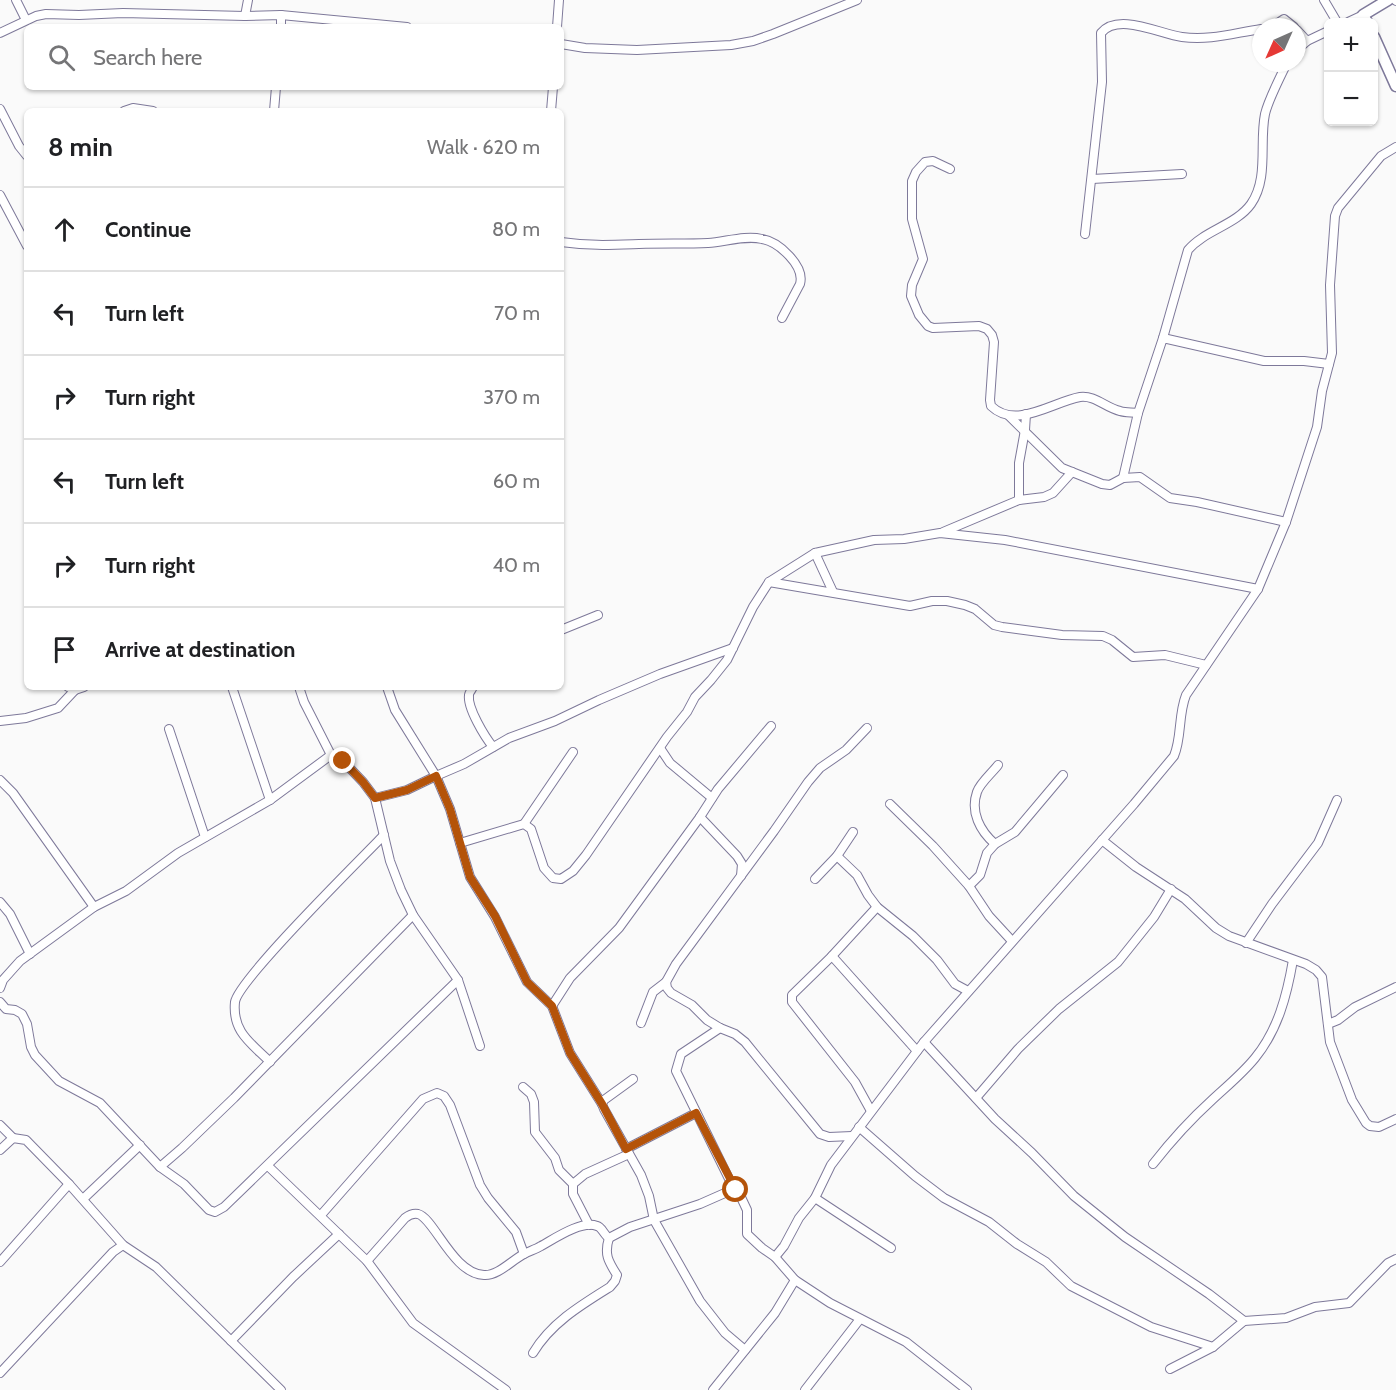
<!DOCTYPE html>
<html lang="en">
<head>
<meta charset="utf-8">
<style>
	:root { --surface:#fff; --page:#f6f6f6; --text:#202124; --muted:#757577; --line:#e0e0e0 }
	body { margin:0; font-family:Cabin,sans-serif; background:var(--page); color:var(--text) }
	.controls { position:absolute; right:18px; top:18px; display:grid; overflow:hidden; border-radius:9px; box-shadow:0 2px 4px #0004 }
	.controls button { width:54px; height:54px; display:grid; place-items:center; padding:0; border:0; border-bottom:2px solid var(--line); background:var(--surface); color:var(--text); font:30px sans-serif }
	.compass { position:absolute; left:1252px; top:18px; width:54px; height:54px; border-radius:50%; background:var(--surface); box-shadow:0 2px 4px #0004; rotate:225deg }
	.stop { position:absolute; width:18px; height:18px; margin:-14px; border:4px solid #b45309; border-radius:50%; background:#fff }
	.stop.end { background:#b45309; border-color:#fff; box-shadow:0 2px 6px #0008 }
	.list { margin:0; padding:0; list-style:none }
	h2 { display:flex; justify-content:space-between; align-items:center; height:78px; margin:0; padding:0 24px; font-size:26px }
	h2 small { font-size:20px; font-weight:400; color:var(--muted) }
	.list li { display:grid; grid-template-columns:39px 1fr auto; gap:18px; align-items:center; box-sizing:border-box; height:84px; padding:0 24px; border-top:2px solid var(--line) }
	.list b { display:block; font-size:22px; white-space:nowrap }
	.list em { font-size:20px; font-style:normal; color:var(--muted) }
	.icon { flex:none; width:33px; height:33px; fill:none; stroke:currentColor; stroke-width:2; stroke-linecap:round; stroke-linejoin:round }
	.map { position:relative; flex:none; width:1396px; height:1390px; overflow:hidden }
	.search { position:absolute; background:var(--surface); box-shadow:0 2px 4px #0004; left:24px; top:24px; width:540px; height:66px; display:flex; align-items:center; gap:15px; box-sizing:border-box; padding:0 21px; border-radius:9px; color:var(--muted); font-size:22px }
	.panel { position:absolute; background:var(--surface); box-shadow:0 2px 4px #0004; left:24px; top:108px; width:540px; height:582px; border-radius:9px }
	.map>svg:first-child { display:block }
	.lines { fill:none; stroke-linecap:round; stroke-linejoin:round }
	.street-casing { stroke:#7e799a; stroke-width:10 }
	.secondary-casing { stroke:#7e799a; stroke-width:13 }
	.street { stroke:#fff; stroke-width:8 }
	.secondary { stroke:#fff; stroke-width:10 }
	.route { stroke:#b45309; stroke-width:8 }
</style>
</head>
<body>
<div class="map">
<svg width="1396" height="1390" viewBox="0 0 1396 1390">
	<rect width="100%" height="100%" fill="#fafafa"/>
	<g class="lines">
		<!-- street casing -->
		<g class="street-casing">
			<g id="street">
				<polyline points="16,0 26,20"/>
				<polyline points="1324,0 1337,22"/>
				<polyline points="1395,0 1396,1"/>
				<polyline points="245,16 281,15 407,27"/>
				<polyline points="1348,22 1363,15"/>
				<polyline points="281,27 281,15"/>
				<polyline points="557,27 559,0"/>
				<polyline points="1272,27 1284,19 1294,27"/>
				<polyline points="1297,30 1307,41"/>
				<polyline points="0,33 36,16 46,14 79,15 123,13 245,16 248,0"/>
				<polyline points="561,44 585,48 637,50 731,45 753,41 773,34 857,0"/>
				<polyline points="1297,50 1307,41 1328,31"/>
				<polyline points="0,109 19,146 27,156"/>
				<polyline points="124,111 133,108 153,111"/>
				<polyline points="274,111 276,87"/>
				<polyline points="551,111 553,87"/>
				<path d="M950,169L933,161L925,162L916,172L912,181V219L923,259L912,285L911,296L919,315L928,326L933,328L979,326L987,329L992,335L994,342L990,400L991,406C1016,430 1052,402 1080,397C1095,395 1106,408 1120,411C1126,413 1132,412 1138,413"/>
				<polyline points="1092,179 1182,174"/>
				<polyline points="0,195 27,246"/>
				<path d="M1085,234L1102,82L1101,33C1118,12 1160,34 1182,37C1209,41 1234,33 1261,29"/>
				<path d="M561,242C591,246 609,245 639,244C662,243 685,244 708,243C725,242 745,235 762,239C779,242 805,266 800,284L782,318"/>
				<path d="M1163,338L1188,250C1205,230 1236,225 1251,204C1269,178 1259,143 1265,114C1268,101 1281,75 1287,63"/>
				<polyline points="1009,416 1062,468 1102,484 1110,485 1123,478 1140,477 1170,498 1197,502 1286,522"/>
				<polyline points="1123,478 1138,413 1163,338 1264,361 1304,361 1329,364"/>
				<polyline points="1019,500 1019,463 1025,430 1026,414"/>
				<polyline points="943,532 1019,500 1044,497 1053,493 1072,472"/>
				<polyline points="815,553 833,592"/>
				<polyline points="769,582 910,606 932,601 947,601 965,605 975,609 994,625 1002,627 1062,635 1103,636 1112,640 1133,657 1165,655 1206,665"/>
				<polyline points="561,630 598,615"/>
				<polyline points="68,687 75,690 84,687"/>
				<polyline points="232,687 270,800"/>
				<polyline points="299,687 304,702 331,755 343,761 363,782 375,798 390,861 401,890 413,915 458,980 480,1046"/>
				<polyline points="387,687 395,710 436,776 464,764 509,738 555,721 599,700 660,674 733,648"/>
				<path d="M473,687C472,689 469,693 469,695C467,708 485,737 493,747"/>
				<polyline points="0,721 26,718 58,708 75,690"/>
				<polyline points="169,729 205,837"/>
				<polyline points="660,748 670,763 712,798"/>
				<polyline points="0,780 13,793 94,907"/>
				<polyline points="375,798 407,790 436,776 450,809 470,877 495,917 527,982 552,1006 570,1053 602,1104"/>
				<polyline points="890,804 933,846 969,886 989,916 1012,941"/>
				<polyline points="524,824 573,752"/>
				<polyline points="1102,840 1136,867 1185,899 1216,928 1229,936 1306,964 1316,970 1322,977 1330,1042 1352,1100 1366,1123 1370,1126 1379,1127 1396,1119"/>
				<polyline points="460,843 524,824 531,829 544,868 553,878 561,879 573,871 586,855 667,737 687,712 695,697 711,680 727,660 753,607 769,582 815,553 874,540 904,539 940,533 1005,540 1258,589"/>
				<path d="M995,844C980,831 970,812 977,792C980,783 992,773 998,765"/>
				<polyline points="837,856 857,875 868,895 877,907 913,936 937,960 955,984 968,991"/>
				<polyline points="741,876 742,864 737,856 700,817 718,789 771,726"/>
				<polyline points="815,879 837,856 853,832"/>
				<polyline points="969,886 980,875 987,853 995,844 1015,832 1063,775"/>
				<polyline points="0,902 10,914 30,954"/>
				<polyline points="1246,943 1272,904 1318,843 1337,800"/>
				<polyline points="832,956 917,1051"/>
				<polyline points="0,988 3,980 20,961 94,907 126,891 178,853 270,800 331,755"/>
				<polyline points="0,1002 6,1009 15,1010 22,1014 27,1024 31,1047 35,1055 59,1081 100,1103 160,1167 184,1184 209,1210 215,1212 224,1207 458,980"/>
				<polyline points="552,1006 570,978 619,928 700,817"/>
				<polyline points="641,1023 653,992 666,982"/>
				<polyline points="1328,1024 1338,1020 1355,1007 1396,987"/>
				<path d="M720,1028L681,1054L676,1071L734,1189L739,1193L747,1210V1234L762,1248L775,1257L784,1246L799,1218L815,1198L831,1165L924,1042L1134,804L1174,756C1182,737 1178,715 1186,695L1258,589L1286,522L1317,427L1322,391L1332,353L1330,285L1335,216L1338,208L1381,156L1396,147"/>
				<polyline points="924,1042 995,1119 1032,1153 1074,1196 1125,1237 1209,1294 1244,1321"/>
				<path d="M270,1062C251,1043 232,1032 235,1002C238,980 361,859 384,835"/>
				<polyline points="633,1079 604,1100 602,1104 604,1109 641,1175 649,1196 654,1220 700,1301 725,1333 745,1350"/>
				<polyline points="523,1087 531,1094 534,1102 535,1132 555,1158 559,1170 573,1184"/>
				<polyline points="976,1098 1018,1049 1059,1009 1118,962 1154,917 1171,889"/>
				<polyline points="871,1111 855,1082 792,1002 792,995 832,956 877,907"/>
				<polyline points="0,1125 13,1138"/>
				<polyline points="859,1127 915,1176 944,1198 989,1222 1017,1244 1046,1262 1071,1286 1151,1327 1213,1347"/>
				<polyline points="852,1136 829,1137 820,1134 745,1042 735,1034 720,1028 707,1020 692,1005 671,993 667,988 666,982 676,964 774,831 808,782 820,768 846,750 867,728"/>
				<polyline points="626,1149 696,1113"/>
				<polyline points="0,1150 13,1138 26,1140 69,1184 123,1245 156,1267 281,1390"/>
				<path d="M1153,1164C1171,1141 1190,1120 1212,1100C1227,1086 1242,1074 1255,1058C1278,1030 1287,995 1293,960"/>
				<polyline points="268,1166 367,1261 413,1323 506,1390"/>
				<polyline points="160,1167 182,1148 234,1098 413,915"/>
				<polyline points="815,1198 891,1248"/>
				<polyline points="83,1199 140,1145"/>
				<polyline points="321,1215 423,1099 437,1093 444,1096 450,1105 480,1185 488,1198 516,1232 524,1254"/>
				<polyline points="589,1225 573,1194 573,1184 585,1174 629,1154"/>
				<polyline points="775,1257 795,1280 830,1303 906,1342 967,1390"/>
				<path d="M367,1261L405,1218C409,1215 413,1213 418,1214C434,1218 453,1274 484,1275C498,1276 512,1260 524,1254C530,1251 536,1249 541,1246C554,1239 581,1220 597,1226C602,1227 604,1235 609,1238L630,1227L700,1204L734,1189"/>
				<polyline points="0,1262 69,1184"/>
				<polyline points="231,1341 293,1277 339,1234"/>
				<path d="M533,1353C551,1323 581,1305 610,1287L615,1281L617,1275C608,1261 604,1254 609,1238"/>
				<polyline points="1170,1369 1213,1347 1244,1321 1286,1318 1315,1307 1349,1303 1388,1263 1396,1259"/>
				<polyline points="0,1373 113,1252 123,1245"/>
				<polyline points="713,1390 775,1313 795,1280"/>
				<polyline points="805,1390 860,1319"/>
			</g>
		</g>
		<!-- secondary casing -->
		<g class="secondary-casing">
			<g id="secondary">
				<polyline points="1367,22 1363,15 1388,0"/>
				<polyline points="1374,37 1396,86"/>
			</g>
		</g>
		<!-- street -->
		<use href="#street" class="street"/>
		<!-- secondary -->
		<use href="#secondary" class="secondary"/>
	</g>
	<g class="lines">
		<!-- route -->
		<polyline class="route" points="343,761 363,782 375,798 407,790 436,776 450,809 470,877 495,916 527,982 552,1006 570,1053 602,1104 626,1149 696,1113 736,1190"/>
	</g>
</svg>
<div class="controls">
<button>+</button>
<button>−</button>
</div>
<svg class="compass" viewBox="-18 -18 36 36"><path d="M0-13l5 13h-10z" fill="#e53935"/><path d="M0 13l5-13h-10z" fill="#757577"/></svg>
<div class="stop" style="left:736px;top:1190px"></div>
<div class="stop end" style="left:343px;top:761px"></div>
<div class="search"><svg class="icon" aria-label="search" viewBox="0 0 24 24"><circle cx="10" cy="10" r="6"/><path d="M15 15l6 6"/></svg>Search here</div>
<section class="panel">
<h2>8 min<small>Walk · 620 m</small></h2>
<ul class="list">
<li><svg class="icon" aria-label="ahead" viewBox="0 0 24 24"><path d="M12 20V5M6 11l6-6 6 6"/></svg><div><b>Continue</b></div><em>80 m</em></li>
<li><svg class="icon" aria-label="left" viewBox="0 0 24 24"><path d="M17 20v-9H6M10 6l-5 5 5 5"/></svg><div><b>Turn left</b></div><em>70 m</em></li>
<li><svg class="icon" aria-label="right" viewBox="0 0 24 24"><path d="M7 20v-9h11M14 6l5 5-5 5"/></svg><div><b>Turn right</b></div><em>370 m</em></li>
<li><svg class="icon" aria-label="left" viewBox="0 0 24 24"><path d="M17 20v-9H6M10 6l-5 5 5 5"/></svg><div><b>Turn left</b></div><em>60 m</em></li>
<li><svg class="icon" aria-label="right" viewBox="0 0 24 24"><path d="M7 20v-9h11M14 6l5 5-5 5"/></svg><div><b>Turn right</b></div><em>40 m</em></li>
<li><svg class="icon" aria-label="arrive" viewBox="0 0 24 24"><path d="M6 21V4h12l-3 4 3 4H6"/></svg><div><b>Arrive at destination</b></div></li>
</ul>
</section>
</div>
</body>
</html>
